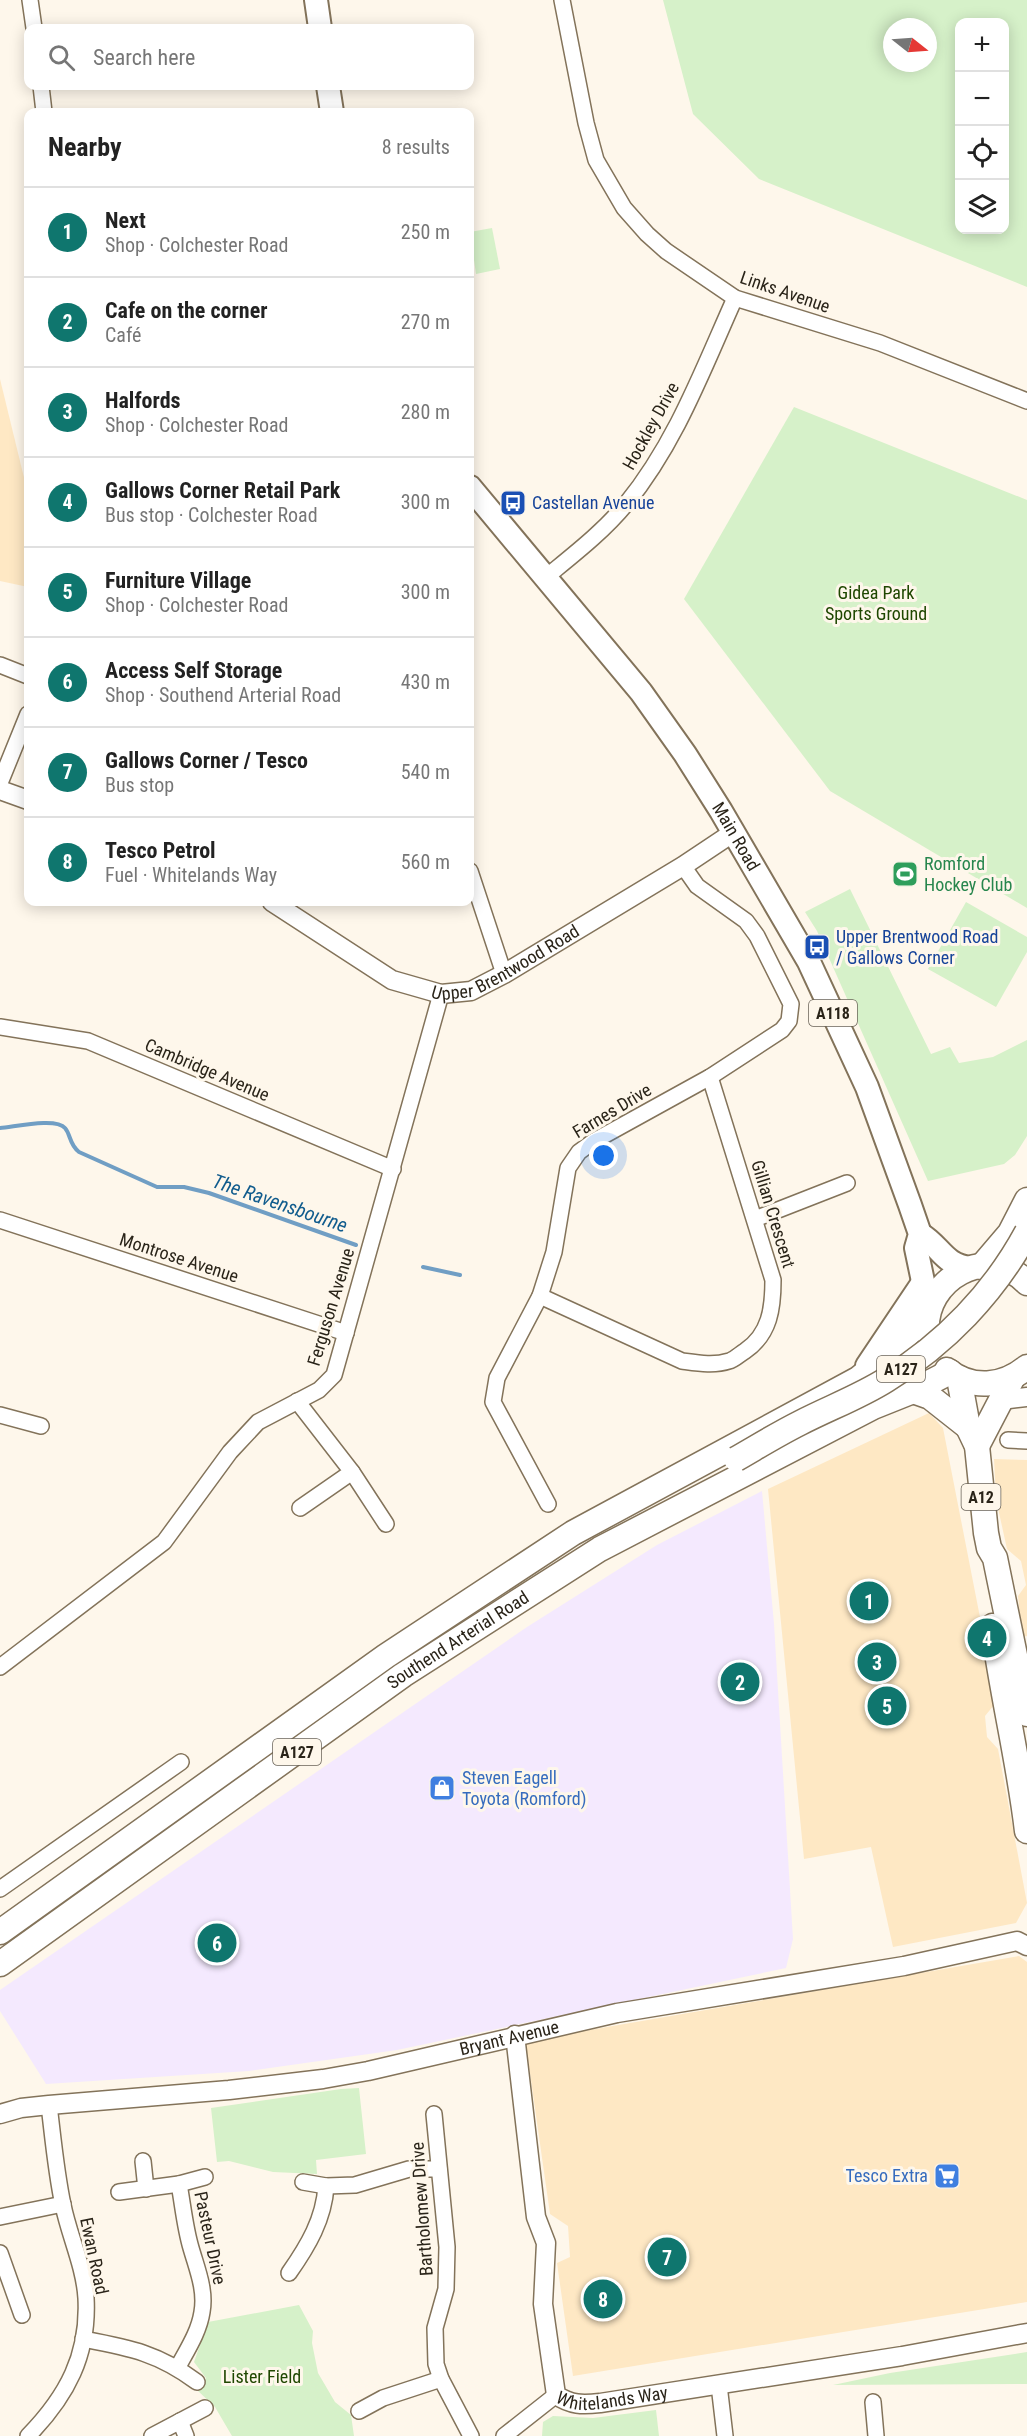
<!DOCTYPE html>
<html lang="en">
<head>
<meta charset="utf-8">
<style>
	:root { --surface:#fff; --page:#f2f2f2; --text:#222; --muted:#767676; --line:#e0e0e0; --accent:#0f766e }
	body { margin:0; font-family:"Roboto Condensed",sans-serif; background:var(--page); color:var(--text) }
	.controls { position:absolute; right:18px; top:18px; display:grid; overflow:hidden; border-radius:12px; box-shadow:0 3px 15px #0003 }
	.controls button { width:54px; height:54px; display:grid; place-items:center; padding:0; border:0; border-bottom:2px solid var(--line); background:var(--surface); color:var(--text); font:30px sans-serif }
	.compass { position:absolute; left:883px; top:18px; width:54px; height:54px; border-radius:50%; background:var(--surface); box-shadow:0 3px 15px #0003; rotate:107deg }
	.you { position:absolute; left:604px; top:1156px; width:21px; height:21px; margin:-15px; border:4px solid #fff; border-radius:50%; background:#1a73e8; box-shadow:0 0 0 9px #1a73e833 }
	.badge { display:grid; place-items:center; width:39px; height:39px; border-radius:50%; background:var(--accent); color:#fff; font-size:20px; font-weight:700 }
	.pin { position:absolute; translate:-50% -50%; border:3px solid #fff; box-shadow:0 2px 6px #0006 }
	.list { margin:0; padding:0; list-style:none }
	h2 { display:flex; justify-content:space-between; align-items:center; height:78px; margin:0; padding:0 24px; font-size:26px }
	h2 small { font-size:20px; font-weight:400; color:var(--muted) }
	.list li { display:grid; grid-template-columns:39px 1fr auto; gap:18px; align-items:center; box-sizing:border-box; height:90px; padding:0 24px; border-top:2px solid var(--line) }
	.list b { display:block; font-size:22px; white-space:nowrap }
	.list p { margin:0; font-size:20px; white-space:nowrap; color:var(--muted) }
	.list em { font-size:20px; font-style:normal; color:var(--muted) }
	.icon { flex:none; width:33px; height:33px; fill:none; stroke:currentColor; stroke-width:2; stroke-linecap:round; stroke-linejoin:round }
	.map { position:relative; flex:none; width:1027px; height:2436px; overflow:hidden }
	.search { position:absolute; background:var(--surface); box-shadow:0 3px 15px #0003; left:24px; top:24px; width:450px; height:66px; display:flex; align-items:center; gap:15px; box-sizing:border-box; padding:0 21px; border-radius:12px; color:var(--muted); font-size:22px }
	.panel { position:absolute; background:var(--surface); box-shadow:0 3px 15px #0003; left:24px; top:108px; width:450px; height:798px; border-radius:12px }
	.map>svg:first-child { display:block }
	.built { fill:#fee8c4 }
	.industrial { fill:#f4e9fe }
	.green { fill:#d6f1c9; fill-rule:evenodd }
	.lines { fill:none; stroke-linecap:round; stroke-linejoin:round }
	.stream { stroke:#709ec4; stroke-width:4 }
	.minor-casing { stroke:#83735a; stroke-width:18 }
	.tertiary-casing { stroke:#83735a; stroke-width:21 }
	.primary-casing { stroke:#83735a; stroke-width:26 }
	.trunk-casing { stroke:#83735a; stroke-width:27 }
	.minor { stroke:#fff; stroke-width:15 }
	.tertiary { stroke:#fff; stroke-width:18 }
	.primary { stroke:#fff; stroke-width:22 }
	.trunk { stroke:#fff; stroke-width:24 }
	.trunk-bridge-casing { stroke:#83735a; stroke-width:27; stroke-linecap:butt }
	.trunk-bridge { stroke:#fff; stroke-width:24 }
	.labels { text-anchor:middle; stroke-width:6; stroke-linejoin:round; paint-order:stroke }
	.shield { fill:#fef7eb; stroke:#6a6358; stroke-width:1.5 }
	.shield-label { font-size:16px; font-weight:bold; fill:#2a2419 }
	.street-label { font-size:18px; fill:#2a2419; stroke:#fef7eb }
	.transit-label { font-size:18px; fill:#164399; stroke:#fef7eb; text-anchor:start }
	.park-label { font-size:18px; fill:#1f4700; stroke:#fef7eb }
	.leisure-label { font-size:18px; fill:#27864d; stroke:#fef7eb; text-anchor:start }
	.shop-label { font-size:18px; fill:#366cbe; stroke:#fef7eb; text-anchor:start }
	.water-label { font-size:20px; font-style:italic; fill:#115c8d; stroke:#fef7eb }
</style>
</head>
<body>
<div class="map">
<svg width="1027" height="2436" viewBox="0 0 1027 2436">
	<rect width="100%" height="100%" fill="#fef7eb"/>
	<!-- built -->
	<g class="built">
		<polygon points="0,379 28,494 28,587 0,581"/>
		<polygon points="929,1413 943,1428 986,1648 994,1705 985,1716 987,1737 998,1749 1027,1903 1016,1923 893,1947 871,1847 804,1859 768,1489"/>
		<polygon points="994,1459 1027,1460 1027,1636 1022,1637 1018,1596 1026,1585 1021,1561 1007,1549 996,1499"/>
		<polygon points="1019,1956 1027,1962 1027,2302 573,2376 557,2263 570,2257 568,2226 550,2214 525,2038 543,2038"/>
	</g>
	<!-- industrial -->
	<polygon class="industrial" points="762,1491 774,1624 793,1939 786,1968 397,2050 249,2071 46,2084 0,2011 0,1990 527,1627 657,1545"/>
	<!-- green -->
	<g class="green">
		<path d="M663,0H1027V287L759,179L693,114ZM1004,22V230H960V22ZM892,27H928V63H892Z"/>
		<polygon points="492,228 500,269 476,274 470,232"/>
		<polygon points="794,407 1027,500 1027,908 830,791 684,599"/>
		<polygon points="850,889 931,1054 950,1047 959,1063 993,1057 1027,1040 1027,1136 1015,1155 1004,1164 928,1181 817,931 805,912"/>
		<polygon points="966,902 1027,937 1027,952 996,1007 928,969"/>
		<polygon points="359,2088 366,2154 316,2160 317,2174 273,2172 229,2161 217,2162 211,2108 341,2089"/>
		<polygon points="299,2305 313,2331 312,2343 318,2373 335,2402 351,2415 354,2436 232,2436 215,2407 197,2390 206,2378 194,2362 208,2322"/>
		<polygon points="1027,2352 1027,2384 833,2385 890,2373"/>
		<polygon points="656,2410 659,2436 542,2436 543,2422 553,2416 593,2418"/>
	</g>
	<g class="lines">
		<!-- stream -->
		<g class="stream">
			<path d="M0,1128C14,1127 56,1117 65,1128C71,1135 69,1144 79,1152L157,1187H184L209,1193L356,1245"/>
			<polyline points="423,1267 460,1275"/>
		</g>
		<!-- minor casing -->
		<g class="minor-casing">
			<g id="minor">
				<polyline points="30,0 34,28"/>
				<polyline points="562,0 586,123 596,160 624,208 647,234 666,251 735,298 880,343 1027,401"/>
				<polyline points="41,86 44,112"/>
				<path d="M545,578C573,555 603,532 626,504C676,443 703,369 735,298"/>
				<polyline points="0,665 28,676"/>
				<polyline points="0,783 28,714"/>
				<polyline points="470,871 504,974"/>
				<polyline points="0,1027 88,1041 393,1169"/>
				<polyline points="755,1219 847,1183"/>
				<polyline points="0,1220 346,1333"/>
				<path d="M540,1296L682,1361C697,1363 714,1366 729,1361C734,1360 740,1354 745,1351C770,1334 773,1308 773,1280L710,1077"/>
				<polyline points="297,1401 352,1472 300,1508"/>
				<polyline points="0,1415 41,1426"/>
				<polyline points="1008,1440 1027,1441"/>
				<polyline points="352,1472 386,1524"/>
				<polyline points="548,1504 493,1402 497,1378 540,1296 554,1252 568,1168 579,1152 594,1141 710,1077 782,1030 789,1021 791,1004 757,936 746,921 697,886 683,866"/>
				<polyline points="0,1667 164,1542 230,1452 258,1422 319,1390 334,1375 441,994"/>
				<polyline points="0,1889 181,1762"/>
				<polyline points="434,2114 447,2247 446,2289 435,2328 436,2364 441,2379 471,2436"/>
				<polyline points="143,2161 146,2189"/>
				<polyline points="303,2182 326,2186 355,2185 409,2169 439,2169"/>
				<polyline points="119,2192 179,2184 205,2177"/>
				<polyline points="0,2217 63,2204"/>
				<polyline points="0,2253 22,2315"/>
				<path d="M289,2273C308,2246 324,2219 326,2186"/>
				<path d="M83,2339C130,2348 158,2353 197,2382"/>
				<path d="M178,2367C187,2350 199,2332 202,2312C206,2290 197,2269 191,2248C185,2228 183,2206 179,2184"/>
				<polyline points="719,2385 725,2436"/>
				<polyline points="873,2402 876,2436"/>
				<polyline points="359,2411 383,2398 441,2379"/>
				<polyline points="180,2421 186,2436"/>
				<path d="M28,2436C67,2396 89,2355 86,2298C84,2266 69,2235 63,2205C56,2172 53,2138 49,2105"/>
				<polyline points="152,2436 205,2408"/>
				<polyline points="504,2436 556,2395"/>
			</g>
		</g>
		<!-- tertiary casing -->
		<g class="tertiary-casing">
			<g id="tertiary">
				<polyline points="0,790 28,800"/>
				<path id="s1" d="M272,902L392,980L441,994L471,991L504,974L683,866L734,832"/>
				<polyline points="1001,1400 1027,1397"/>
				<path id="s2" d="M515,2035L536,2217L546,2243L543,2304L556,2395C571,2405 582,2405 600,2403L902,2356L1027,2333"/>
				<path id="s3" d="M0,2114L21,2108L49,2105L229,2090L323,2079L368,2071L617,2013L904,1966L1017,1941L1027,1946"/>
			</g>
		</g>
		<!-- primary casing -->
		<g class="primary-casing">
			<g id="primary">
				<polyline points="316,0 320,28"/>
				<polyline points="328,86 332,112"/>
				<path id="s4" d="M470,487L641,692L685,754L721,811L809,962L867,1087L910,1205L920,1234L916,1248L929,1310"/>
				<path d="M920,1234C941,1246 943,1265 971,1268"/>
				<polyline points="867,1366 922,1284"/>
			</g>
		</g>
		<!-- trunk casing -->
		<g class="trunk-casing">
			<g id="trunk">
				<polyline points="981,1267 1010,1233 1027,1200"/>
				<path d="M927,1332C923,1279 988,1242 1027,1283"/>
				<path d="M947,1370C972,1390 1003,1387 1027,1367"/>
				<polyline points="959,1378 968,1427 977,1446 986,1533 989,1548 995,1558 1027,1714"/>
				<polyline points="913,1391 930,1397 968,1427"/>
				<polyline points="977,1446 1013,1377"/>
				<path d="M993,1626C1002,1695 1019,1762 1027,1831"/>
				<polyline points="0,1932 386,1656 573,1533 858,1379 884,1358 926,1316"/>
				<path id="s5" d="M0,1964L403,1675L600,1549L873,1407L913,1391L950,1372"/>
			</g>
		</g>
		<!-- minor -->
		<use href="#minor" class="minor"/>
		<!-- tertiary -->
		<use href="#tertiary" class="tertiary"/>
		<!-- primary -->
		<use href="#primary" class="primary"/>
		<!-- trunk -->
		<use href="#trunk" class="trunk"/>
		<!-- trunk-bridge casing -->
		<g class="trunk-bridge-casing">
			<path id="trunk-bridge" d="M736,1459C757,1447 778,1434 800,1423C829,1408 859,1397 886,1380C945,1344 994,1293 1027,1232"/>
		</g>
		<!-- trunk-bridge -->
		<use href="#trunk-bridge" class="trunk-bridge"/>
	</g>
	<!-- icons -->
	<defs>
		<g id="bus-square" transform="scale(1.35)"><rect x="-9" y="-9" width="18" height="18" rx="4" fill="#1a4fb4" stroke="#fef7eb"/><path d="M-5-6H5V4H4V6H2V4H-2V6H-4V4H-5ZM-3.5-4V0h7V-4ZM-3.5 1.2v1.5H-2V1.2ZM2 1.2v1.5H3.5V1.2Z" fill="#fff"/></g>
		<g id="stadium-square" transform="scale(1.35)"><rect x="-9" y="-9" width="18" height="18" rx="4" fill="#2e9e5b" stroke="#fef7eb"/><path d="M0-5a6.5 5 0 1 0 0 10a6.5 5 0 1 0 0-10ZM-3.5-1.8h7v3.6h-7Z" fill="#fff"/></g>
		<g id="shop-square" transform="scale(1.35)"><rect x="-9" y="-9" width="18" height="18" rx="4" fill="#3f7fe0" stroke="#fef7eb"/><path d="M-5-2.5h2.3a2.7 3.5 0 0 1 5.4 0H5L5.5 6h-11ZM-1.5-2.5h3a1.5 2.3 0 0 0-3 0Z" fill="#fff"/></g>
		<g id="supermarket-square" transform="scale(1.35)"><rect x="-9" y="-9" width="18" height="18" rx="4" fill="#3f7fe0" stroke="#fef7eb"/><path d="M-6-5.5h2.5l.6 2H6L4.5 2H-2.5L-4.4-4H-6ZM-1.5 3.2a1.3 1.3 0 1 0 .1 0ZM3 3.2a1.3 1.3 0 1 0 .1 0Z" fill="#fff"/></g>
	</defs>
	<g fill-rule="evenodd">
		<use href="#bus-square" x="513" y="503"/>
		<use href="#stadium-square" x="905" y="874"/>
		<use href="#bus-square" x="817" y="947"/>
		<use href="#shop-square" x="442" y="1788"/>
		<use href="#supermarket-square" x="947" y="2176"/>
	</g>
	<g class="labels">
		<!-- shield labels -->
		<g class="shield">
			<rect x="809" y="1000" width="48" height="26" rx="4.5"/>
			<rect x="877" y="1356" width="48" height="26" rx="4.5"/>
			<rect x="961.5" y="1484" width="39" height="26" rx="4.5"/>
			<rect x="273" y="1739" width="48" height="26" rx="4.5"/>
		</g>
		<g class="shield-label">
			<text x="833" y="1019">A118</text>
			<text x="901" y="1375">A127</text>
			<text x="981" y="1503">A12</text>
			<text x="297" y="1758">A127</text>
		</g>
		<!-- street labels -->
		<g class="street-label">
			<text transform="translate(785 292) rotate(19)" y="6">Links Avenue</text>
			<text transform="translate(651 426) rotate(-61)" y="6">Hockley Drive</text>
			<text dy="6" stroke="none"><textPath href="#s4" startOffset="440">Main Road</textPath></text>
			<text dy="6" stroke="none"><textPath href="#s1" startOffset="266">Upper Brentwood Road</textPath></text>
			<text transform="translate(207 1070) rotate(23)" y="6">Cambridge Avenue</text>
			<text transform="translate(612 1111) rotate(-31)" y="6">Farnes Drive</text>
			<text transform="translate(773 1214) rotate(73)" y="6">Gillian Crescent</text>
			<text transform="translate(179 1258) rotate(18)" y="6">Montrose Avenue</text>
			<text transform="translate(331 1307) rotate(-73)" y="6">Ferguson Avenue</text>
			<text dy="6" stroke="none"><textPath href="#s5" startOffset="561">Southend Arterial Road</textPath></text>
			<text dy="6" stroke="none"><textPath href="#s3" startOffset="516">Bryant Avenue</textPath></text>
			<text transform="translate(422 2209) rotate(-94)" y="6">Bartholomew Drive</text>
			<text transform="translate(210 2238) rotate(78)" y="6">Pasteur Drive</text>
			<text transform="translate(94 2256) rotate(78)" y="6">Ewan Road</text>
			<text dy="6" stroke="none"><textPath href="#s2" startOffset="422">Whitelands Way</textPath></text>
		</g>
		<!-- transit labels -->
		<g class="transit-label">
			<text x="532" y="509">Castellan Avenue</text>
			<text x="836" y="943">Upper Brentwood Road<tspan x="836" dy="21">/ Gallows Corner</tspan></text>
		</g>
		<!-- park labels -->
		<g class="park-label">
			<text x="876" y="599">Gidea Park<tspan x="876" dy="21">Sports Ground</tspan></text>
			<text x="262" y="2383">Lister Field</text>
		</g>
		<!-- leisure labels -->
		<g class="leisure-label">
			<text x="924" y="870">Romford<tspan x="924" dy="21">Hockey Club</tspan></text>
		</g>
		<!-- shop labels -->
		<g class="shop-label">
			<text x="462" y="1784">Steven Eagell<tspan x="462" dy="21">Toyota (Romford)</tspan></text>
			<text x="928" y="2182" text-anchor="end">Tesco Extra</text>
		</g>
		<!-- water labels -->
		<g class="water-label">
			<text transform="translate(280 1203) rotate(19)" y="7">The Ravensbourne</text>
		</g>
	</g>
</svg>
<div class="controls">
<button>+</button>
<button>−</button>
<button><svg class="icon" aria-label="locate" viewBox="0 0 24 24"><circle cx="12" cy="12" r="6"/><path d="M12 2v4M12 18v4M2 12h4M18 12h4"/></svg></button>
<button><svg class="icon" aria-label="layers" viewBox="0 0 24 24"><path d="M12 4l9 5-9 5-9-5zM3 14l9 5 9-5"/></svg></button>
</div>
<svg class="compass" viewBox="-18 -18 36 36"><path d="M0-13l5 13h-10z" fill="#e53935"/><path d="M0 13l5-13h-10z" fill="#767676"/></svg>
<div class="you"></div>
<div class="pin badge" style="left:869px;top:1601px">1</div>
<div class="pin badge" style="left:740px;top:1682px">2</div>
<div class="pin badge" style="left:877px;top:1662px">3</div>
<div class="pin badge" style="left:987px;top:1638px">4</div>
<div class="pin badge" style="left:887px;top:1706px">5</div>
<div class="pin badge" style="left:217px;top:1943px">6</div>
<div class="pin badge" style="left:667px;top:2257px">7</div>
<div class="pin badge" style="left:603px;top:2299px">8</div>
<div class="search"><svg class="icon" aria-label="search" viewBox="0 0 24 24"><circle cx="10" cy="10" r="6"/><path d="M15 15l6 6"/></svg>Search here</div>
<section class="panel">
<h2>Nearby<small>8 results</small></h2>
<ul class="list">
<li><span class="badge">1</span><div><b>Next</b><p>Shop · Colchester Road</p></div><em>250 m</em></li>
<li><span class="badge">2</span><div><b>Cafe on the corner</b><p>Café</p></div><em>270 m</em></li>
<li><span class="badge">3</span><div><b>Halfords</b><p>Shop · Colchester Road</p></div><em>280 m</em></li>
<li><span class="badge">4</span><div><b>Gallows Corner Retail Park</b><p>Bus stop · Colchester Road</p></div><em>300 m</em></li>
<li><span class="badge">5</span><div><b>Furniture Village</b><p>Shop · Colchester Road</p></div><em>300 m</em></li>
<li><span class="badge">6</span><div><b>Access Self Storage</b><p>Shop · Southend Arterial Road</p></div><em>430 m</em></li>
<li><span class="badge">7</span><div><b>Gallows Corner / Tesco</b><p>Bus stop</p></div><em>540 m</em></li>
<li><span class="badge">8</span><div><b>Tesco Petrol</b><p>Fuel · Whitelands Way</p></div><em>560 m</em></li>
</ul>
</section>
</div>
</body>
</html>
